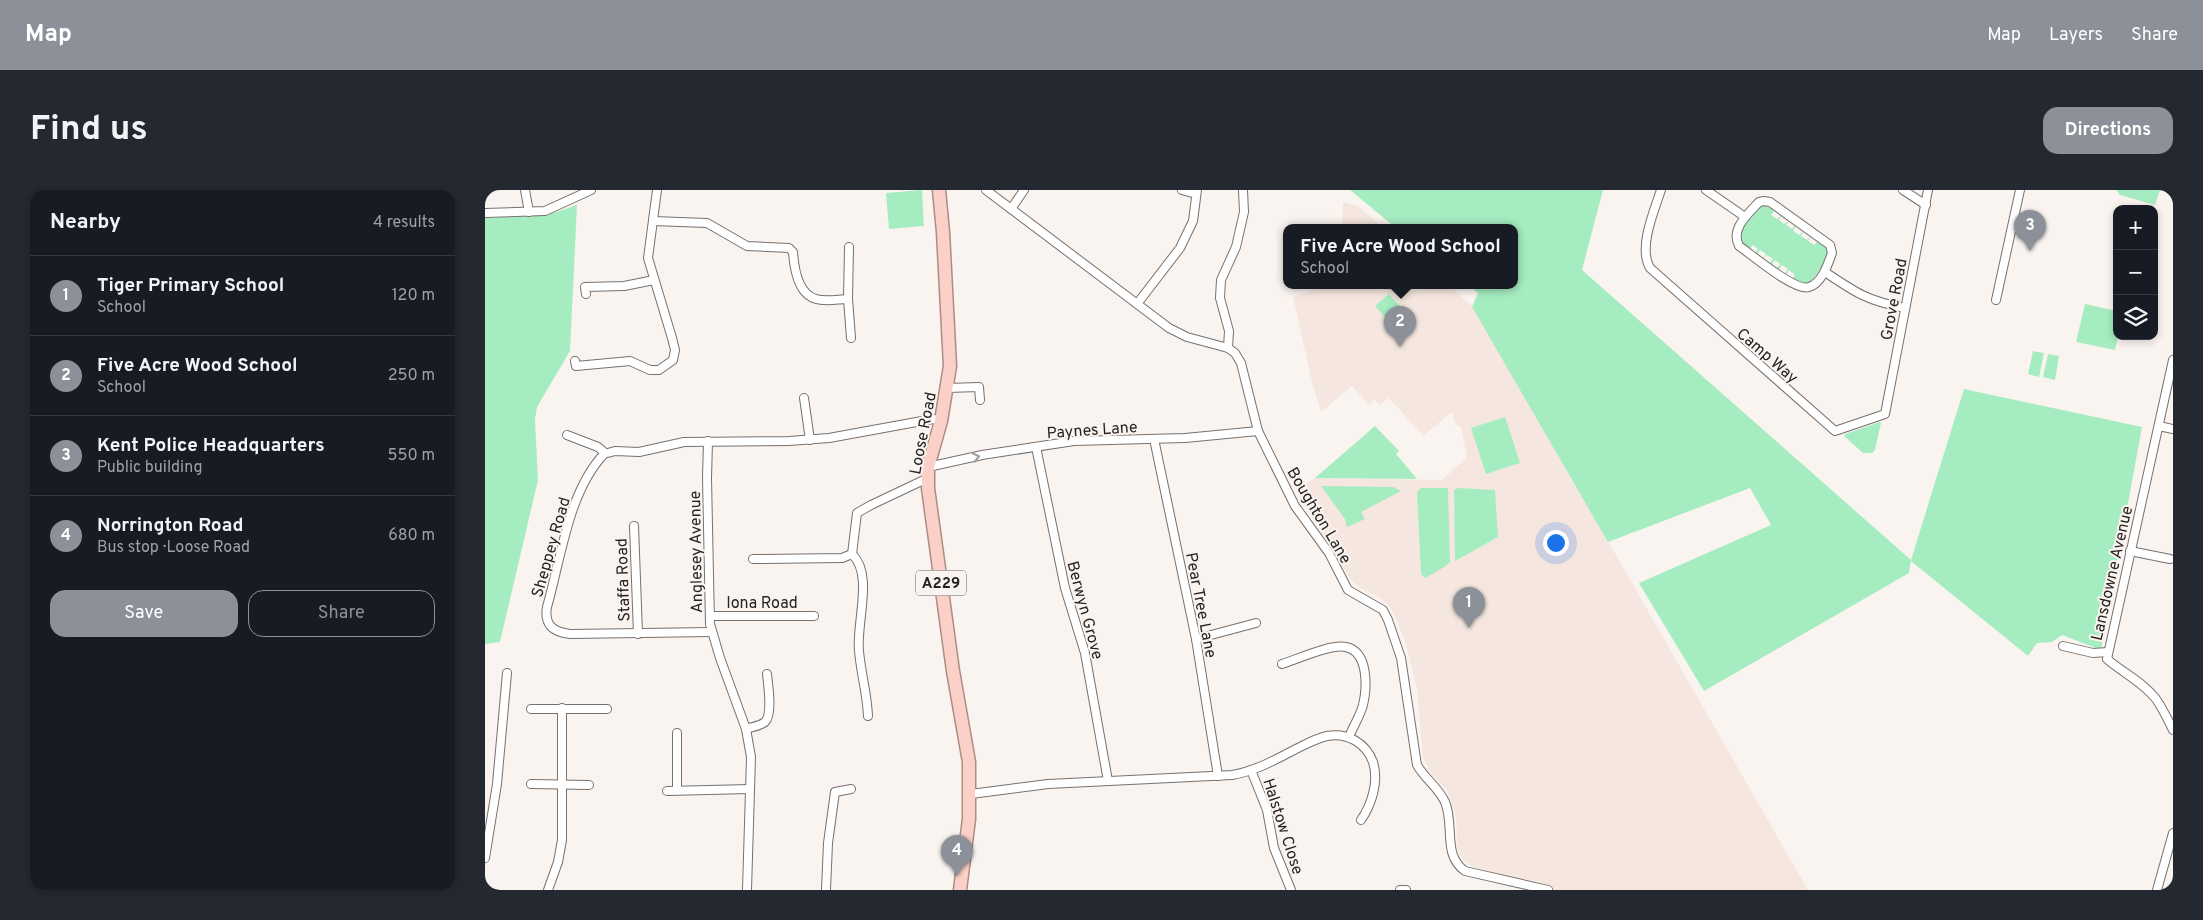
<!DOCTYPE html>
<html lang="en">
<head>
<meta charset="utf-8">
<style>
	:root { --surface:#171b24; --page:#242831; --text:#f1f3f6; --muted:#9ea1a6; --line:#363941; --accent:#8c9099 }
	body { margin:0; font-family:Overpass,sans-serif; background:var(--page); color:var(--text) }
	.controls { position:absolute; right:15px; top:15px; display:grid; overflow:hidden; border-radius:10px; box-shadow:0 2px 8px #0003 }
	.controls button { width:45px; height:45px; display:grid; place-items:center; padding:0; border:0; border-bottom:1px solid var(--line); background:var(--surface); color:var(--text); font:25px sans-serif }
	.you { position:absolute; left:1070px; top:352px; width:18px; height:18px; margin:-12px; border:4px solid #fff; border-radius:50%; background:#1a73e8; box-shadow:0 0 0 8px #1a73e833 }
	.badge { display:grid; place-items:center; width:32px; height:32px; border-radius:50%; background:var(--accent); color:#fff; font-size:16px; font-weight:700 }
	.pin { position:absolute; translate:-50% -41px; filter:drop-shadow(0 1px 2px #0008) }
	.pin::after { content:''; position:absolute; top:26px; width:18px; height:15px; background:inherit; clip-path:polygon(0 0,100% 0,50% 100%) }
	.popup { position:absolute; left:798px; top:34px; width:235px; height:65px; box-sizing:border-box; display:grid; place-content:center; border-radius:10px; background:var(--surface); filter:drop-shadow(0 1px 4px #0005); font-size:16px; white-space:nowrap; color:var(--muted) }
	.popup b { font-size:19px; color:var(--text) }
	.popup::after { content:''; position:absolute; left:50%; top:100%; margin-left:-10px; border:10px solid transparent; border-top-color:var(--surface) }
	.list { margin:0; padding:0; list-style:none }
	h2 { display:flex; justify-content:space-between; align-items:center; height:65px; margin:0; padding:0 20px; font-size:21px }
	h2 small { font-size:16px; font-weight:400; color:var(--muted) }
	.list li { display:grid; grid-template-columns:32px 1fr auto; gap:15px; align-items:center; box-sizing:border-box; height:80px; padding:0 20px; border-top:1px solid var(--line) }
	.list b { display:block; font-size:19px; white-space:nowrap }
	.list p { margin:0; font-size:16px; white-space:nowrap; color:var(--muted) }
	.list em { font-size:16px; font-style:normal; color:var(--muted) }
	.actions { display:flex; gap:10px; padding:15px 20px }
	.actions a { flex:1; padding:11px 0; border:1px solid var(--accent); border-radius:15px; text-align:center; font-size:18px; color:var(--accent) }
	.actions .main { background:var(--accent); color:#fff }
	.icon { flex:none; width:28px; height:28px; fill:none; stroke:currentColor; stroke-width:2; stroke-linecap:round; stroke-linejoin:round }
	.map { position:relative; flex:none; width:1688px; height:700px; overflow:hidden; border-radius:15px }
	header { display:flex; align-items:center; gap:30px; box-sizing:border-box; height:70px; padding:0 25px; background:var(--accent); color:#fff }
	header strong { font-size:24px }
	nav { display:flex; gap:28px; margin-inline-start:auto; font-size:18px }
	.intro { display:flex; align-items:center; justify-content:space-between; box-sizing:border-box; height:120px; padding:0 30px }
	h1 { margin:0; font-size:35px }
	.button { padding:12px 22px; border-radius:15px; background:var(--accent); color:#fff; font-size:18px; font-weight:700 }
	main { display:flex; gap:30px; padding:0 30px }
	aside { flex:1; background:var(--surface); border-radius:15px; box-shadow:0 2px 8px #0003 }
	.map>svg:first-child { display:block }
	.built { fill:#f5e7df }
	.green { fill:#a6ecc1 }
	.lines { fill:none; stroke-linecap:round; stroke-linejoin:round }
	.minor-casing { stroke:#77716e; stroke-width:10 }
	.trunk-casing { stroke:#ae8c85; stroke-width:15 }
	.minor { stroke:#fff; stroke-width:8 }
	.trunk { stroke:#fad0c8; stroke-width:12 }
	.oneway { stroke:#9d9c9c }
	.labels { text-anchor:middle; stroke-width:4; stroke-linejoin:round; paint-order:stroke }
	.shield { fill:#faf4f0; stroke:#666260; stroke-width:1 }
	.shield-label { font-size:15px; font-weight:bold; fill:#262322 }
	.street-label { font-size:16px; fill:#262322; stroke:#faf4f0 }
</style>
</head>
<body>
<header>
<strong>Map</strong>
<nav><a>Map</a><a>Layers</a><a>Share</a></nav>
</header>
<div class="intro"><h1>Find us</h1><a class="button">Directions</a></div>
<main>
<aside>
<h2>Nearby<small>4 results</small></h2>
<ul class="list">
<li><span class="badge">1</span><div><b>Tiger Primary School</b><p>School</p></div><em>120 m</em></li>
<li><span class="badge">2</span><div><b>Five Acre Wood School</b><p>School</p></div><em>250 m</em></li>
<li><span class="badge">3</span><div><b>Kent Police Headquarters</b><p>Public building</p></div><em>550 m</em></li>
<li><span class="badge">4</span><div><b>Norrington Road</b><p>Bus stop · Loose Road</p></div><em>680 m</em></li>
</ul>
<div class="actions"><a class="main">Save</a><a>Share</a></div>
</aside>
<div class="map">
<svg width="1688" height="700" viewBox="0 0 1688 700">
	<rect width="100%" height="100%" fill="#faf4f0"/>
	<!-- built -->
	<g class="built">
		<polygon points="858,12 873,16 899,38 857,38"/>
		<polygon points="837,96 965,96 990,119 1323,700 1068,700 986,676 977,669 972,657 971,627 962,600 947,585 938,568 932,499 921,454 911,429 904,416 892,406 875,398 866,390 811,300 830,288 957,290 982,267 976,237 970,234 967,222 938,246 904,208 895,215 890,210 884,215 867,196 836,222 827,192 808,107"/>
	</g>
	<!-- green -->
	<g class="green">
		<polygon points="437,0 439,36 404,39 401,3"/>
		<polygon points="865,0 1118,0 1097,80 1426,370 1479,199 1657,237 1616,460 1577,445 1567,452 1552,453 1543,466 1426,371 1424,383 1219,501 1154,393 1286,335 1265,298 1123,352 987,117 993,103 984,96 1029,96 1029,38 911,38"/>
		<polygon points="1631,0 1675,0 1670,15 1635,5"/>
		<polygon points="92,15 85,161 52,217 50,230 53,290 15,452 0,454 0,28 62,25"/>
		<polygon points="1278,15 1290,20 1286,25 1292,29 1297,25 1294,30 1299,34 1305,30 1301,35 1307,39 1311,34 1312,35 1308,41 1314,45 1320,40 1316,46 1322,50 1327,45 1323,51 1329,55 1334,50 1343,60 1342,69 1326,92 1313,94 1306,90 1310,85 1304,80 1300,86 1299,85 1303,79 1297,75 1293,80 1291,80 1295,74 1290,70 1286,76 1284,74 1288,69 1282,65 1277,70 1281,64 1275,60 1271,66 1269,65 1273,59 1268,55 1263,60 1257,56 1254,39 1270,17"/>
		<polygon points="904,104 924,126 910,138 890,116"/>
		<polygon points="1600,114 1632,121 1633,146 1630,160 1591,152"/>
		<polygon points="1548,161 1559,163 1554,187 1543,184"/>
		<polygon points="1563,164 1574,166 1570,190 1558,187"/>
		<polygon points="1020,227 1035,273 1001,284 986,238"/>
		<polygon points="1395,232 1396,233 1390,260 1387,263 1378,263 1359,246 1360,244"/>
		<polygon points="890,236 914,261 911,264 932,289 830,288"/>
		<polygon points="836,296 908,297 916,301 876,322 880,329 862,337 860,329"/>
		<polygon points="936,298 963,298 965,372 961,376 940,388 936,384 932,302"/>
		<polygon points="973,298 1010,300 1013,347 970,371 969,300"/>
	</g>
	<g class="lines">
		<!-- minor casing -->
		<g class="minor-casing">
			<g id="minor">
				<polyline points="40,0 44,22"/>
				<path d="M501,0L684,138L702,147L743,158L750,163L756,173L773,241L810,316L844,363L863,400L898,420L903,430L916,468L932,575C940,589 954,598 960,612C970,635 957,665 980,681L1063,700"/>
				<polyline points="697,0 711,4"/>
				<path d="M1176,0C1169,21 1153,58 1165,78L1350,241L1400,224L1443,0"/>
				<polyline points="1221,0 1260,27"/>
				<polyline points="1418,0 1441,15"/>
				<path d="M1279,11L1285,12L1345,55L1347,63C1343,74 1337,93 1324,97C1310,102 1266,64 1254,56C1245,39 1263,24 1274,12Z"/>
				<polyline points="526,19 539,0"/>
				<polyline points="0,23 60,21 106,0"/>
				<path d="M168,31L222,33L262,56L304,58L308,62C309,77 313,104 331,109C341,112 354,109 363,109"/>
				<polyline points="364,57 363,109 366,148"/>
				<path d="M1340,82C1371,103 1383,111 1420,118"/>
				<polyline points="101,104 100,97 139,96 169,90"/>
				<polyline points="1511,110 1535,0"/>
				<polyline points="652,114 695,58 708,31 712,0"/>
				<polyline points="743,158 744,141 735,108 736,90 751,57 759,22 758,0"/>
				<path d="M1688,170L1622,469C1638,483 1658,492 1671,509C1678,519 1683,530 1688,540"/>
				<polyline points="90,171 91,176 145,171 165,180 174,180 188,170 190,160 187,148 163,68 172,0"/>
				<polyline points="462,198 494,197 495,210"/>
				<polyline points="319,208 325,250"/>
				<polyline points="1674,236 1688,239"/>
				<polyline points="82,245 113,257 120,263"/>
				<polyline points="669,249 711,449 733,586"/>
				<polyline points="223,251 222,288 225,434 235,468 261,539 266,567 262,700"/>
				<polyline points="551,257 580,398 600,463 623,591"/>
				<polyline points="443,277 497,265 589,251 700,248 773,241"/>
				<polyline points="149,336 153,444"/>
				<polyline points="1645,361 1685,369"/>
				<path d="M367,364C389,385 371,432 374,461C376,484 382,503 383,526"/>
				<polyline points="367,364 372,323 386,315 443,288"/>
				<polyline points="268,369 357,368 367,364"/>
				<polyline points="225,426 329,426"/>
				<path d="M227,442L85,444C68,442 59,435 62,417C76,369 83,302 119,264L130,261L154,262L199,252L304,251L344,248L448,229L456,231"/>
				<polyline points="711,449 771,433"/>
				<polyline points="1578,456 1608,463 1623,462"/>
				<path d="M797,474C813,469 845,454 861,457C884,462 882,498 878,515C875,526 868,537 864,547"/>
				<polyline points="46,519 122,519"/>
				<path d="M261,539C267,537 275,536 280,532C288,524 283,495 282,484"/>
				<polyline points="192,543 192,600"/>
				<polyline points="766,580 782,620 789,658 806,700"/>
				<polyline points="46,594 104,595"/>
				<polyline points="182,601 265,599"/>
				<path d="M486,604L563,594L747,585C772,581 795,567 817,556C825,552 833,548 842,546C862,542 881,553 888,572C894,591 887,614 876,630"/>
				<polyline points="0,668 12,594 22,483"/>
				<polyline points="63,700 73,672 77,650 77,518"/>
				<polyline points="341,700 343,653 350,602 366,599"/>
				<polyline points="915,700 921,700"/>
				<polyline points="1672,700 1688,643"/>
			</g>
		</g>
		<!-- trunk casing -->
		<g class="trunk-casing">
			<polyline id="trunk" points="454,0 458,42 465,176 456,231 443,277 443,298 468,481 484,572 484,629 475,700"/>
		</g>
		<!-- minor -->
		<use href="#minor" class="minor"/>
		<!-- trunk -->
		<use href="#trunk" class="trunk"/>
	</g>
	<!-- one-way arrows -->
	<defs><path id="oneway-chevron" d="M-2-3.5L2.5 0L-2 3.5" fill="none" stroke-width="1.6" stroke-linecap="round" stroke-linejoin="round" transform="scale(1.25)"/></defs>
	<use class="oneway" href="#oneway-chevron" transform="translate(491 267) rotate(-12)"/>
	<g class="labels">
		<!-- shield labels -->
		<rect class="shield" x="431" y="380.5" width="50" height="25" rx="4"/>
		<g class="shield-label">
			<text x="456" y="398">A229</text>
		</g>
		<!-- street labels -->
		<g class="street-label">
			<text transform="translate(1408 109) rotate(-79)" y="6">Grove Road</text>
			<text transform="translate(1283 165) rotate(41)" y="6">Camp Way</text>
			<text transform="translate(607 239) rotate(-4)" y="6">Paynes Lane</text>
			<text transform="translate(437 243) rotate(-79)" y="6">Loose Road</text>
			<text transform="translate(835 325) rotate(59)" y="6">Boughton Lane</text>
			<text transform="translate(65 357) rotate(-74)" y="6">Sheppey Road</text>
			<text transform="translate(210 362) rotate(-91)" y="6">Anglesey Avenue</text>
			<text transform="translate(1626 383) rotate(-77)" y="6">Lansdowne Avenue</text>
			<text transform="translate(137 390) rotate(-92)" y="6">Staffa Road</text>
			<text x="277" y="418">Iona Road</text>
			<text transform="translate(717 415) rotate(79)" y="6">Pear Tree Lane</text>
			<text transform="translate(601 420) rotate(75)" y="6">Berwyn Grove</text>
			<text transform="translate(799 636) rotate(72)" y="6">Halstow Close</text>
		</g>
	</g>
</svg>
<div class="controls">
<button>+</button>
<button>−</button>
<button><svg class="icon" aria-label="layers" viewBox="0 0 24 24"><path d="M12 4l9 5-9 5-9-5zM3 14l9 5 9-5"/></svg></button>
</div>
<div class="you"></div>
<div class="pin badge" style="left:984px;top:438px">1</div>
<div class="pin badge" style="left:915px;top:157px">2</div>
<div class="popup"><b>Five Acre Wood School</b>School</div>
<div class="pin badge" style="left:1545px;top:61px">3</div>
<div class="pin badge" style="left:472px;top:686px">4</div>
</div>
</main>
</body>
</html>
